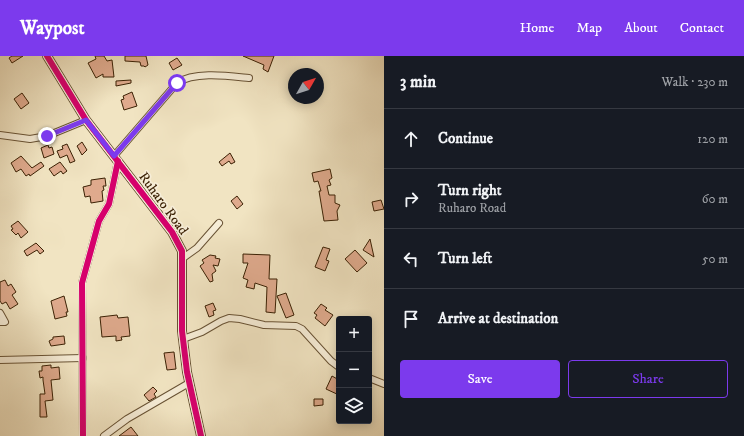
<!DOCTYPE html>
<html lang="en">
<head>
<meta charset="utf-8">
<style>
	:root { --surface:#171b24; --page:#242831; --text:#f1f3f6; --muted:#9ea1a6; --line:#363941; --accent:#7c3aed }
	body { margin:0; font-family:"IM FELL DW Pica",serif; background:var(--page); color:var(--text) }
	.controls { position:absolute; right:12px; bottom:12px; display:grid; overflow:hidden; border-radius:4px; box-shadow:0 2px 10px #0003 }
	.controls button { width:36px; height:36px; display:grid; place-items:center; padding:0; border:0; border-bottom:1px solid var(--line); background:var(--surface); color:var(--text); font:20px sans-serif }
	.compass { position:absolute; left:288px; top:12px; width:36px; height:36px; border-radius:50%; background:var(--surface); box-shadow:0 2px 10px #0003; rotate:51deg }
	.stop { position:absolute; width:12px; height:12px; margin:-9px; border:3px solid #7c3aed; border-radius:50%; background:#fff }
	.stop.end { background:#7c3aed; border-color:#fff; box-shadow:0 1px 4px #0008 }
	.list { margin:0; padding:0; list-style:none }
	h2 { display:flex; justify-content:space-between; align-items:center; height:52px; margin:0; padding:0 16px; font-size:17px }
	h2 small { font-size:13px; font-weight:400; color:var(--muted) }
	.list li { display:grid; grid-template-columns:26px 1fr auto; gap:12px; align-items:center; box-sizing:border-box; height:60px; padding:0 16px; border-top:1px solid var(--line) }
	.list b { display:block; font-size:15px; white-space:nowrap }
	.list p { margin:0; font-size:13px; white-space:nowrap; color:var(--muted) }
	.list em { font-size:13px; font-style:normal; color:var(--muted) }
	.actions { display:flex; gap:8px; padding:12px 16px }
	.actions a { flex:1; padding:9px 0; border:1px solid var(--accent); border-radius:4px; text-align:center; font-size:14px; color:var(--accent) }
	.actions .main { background:var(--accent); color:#fff }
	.icon { flex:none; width:22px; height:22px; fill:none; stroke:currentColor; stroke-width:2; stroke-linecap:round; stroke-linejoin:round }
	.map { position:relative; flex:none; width:384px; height:380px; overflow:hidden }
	header { display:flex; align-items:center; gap:24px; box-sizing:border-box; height:56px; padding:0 20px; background:var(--accent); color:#fff }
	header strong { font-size:19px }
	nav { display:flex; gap:22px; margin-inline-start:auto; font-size:14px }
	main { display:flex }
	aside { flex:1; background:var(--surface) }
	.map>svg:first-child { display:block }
	.building { fill:#dfaa8d; stroke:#3b2104 }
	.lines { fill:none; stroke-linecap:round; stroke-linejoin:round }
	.minor-casing { stroke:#685234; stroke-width:8 }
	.tertiary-casing { stroke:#685234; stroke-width:10 }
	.minor { stroke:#f6edd7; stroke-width:6 }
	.tertiary { stroke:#f6edd7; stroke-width:8 }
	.cycleway-casing { stroke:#f6edd7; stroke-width:8 }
	.cycleway { stroke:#d6006c; stroke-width:6 }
	.route { stroke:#7c3aed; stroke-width:5 }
	.labels { text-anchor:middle; stroke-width:3.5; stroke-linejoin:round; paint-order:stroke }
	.street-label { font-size:14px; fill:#3b2104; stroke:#f6edd7 }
</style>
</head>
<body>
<header>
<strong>Waypost</strong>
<nav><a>Home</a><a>Map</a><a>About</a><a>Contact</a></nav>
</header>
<main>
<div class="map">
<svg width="384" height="380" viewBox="0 0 384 380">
	<rect width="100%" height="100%" fill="#f1e4c2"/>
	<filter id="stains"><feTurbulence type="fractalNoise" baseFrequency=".005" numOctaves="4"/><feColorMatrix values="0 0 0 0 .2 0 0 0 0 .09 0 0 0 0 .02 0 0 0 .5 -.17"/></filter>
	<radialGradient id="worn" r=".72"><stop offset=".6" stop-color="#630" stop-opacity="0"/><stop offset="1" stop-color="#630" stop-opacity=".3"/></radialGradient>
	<!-- building -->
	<g class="building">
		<polygon points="12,0 23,0 12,7 9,2"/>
		<polygon points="95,0 104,0 107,5 112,4 114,21 103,21 103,18 96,22 88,7 96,3"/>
		<polygon points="125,0 146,0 148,9 145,11 144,10 141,10 140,6 125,5"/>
		<polygon points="243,0 274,0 268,16 263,13 264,9"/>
		<polygon points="177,2 182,9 173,14 169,7"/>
		<polygon points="131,24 131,27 116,30 116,25"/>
		<polygon points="132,36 137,50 124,54 121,44 124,43 123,40"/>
		<polygon points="22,37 29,47 21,53 14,43"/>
		<polygon points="82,86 87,94 82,99 77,90"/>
		<polygon points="67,88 75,105 70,107 67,99 60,102 57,95 63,93 62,90"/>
		<polygon points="48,89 49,92 52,91 54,98 44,102 41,92"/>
		<polygon points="230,97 235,106 231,108 229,105 222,110 219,106"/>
		<polygon points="21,100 32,112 41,106 44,110 30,120 29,118 26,120 21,113 16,116 11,107"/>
		<polygon points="60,106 67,115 63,118 61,115 54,120 49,113"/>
		<polygon points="330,113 332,122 329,124 331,129 327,130 329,139 335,139 335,147 340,149 337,155 338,164 324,165 319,135 321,135 318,125 314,126 312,117"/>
		<polygon points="105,122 106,130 103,130 104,134 102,135 103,145 91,147 90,140 85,141 83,131 91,129 91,124"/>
		<polygon points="237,140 243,148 237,153 231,145"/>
		<polygon points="381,144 384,153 374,155 372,146"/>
		<polygon points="18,165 28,176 21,182 18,177 16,179 11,174 13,173 11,170"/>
		<polygon points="370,183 374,201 363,194"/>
		<polygon points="36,187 44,195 40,198 37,194 27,200 24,195"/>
		<polygon points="323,191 330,193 326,204 329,205 325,215 315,211"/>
		<polygon points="355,194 367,207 357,216 345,203"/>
		<polygon points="243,198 270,199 269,223 277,223 275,257 266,256 267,231 255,227 254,233 246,231 248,224 243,222 248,207 243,207"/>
		<polygon points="210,199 216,200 215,202 220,203 218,210 213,209 216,215 212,218 213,225 210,226 200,210 204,207 202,204"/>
		<polygon points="5,224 8,230 11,228 16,236 12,239 18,248 10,253 6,246 2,248 0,245 0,226"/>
		<polygon points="286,237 294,259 286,262 277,240"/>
		<polygon points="64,240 68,256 66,256 67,260 55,263 51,245"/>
		<polygon points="213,247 216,254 213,255 214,259 209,261 205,250"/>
		<polygon points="321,248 327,252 325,254 333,259 325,270 315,262 317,259 314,257"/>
		<polygon points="117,259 118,262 128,261 130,280 121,281 122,284 116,285 116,280 102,281 100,261"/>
		<polygon points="64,280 65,288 51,290 49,285 53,283 53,281"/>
		<polygon points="174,296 176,313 167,314 164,297"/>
		<polygon points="51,309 51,312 59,311 60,323 51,324 53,344 45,345 47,361 40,361 40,338 45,338 43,324 43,321 40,322 39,315 42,315 42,310"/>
		<polygon points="332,320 339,324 339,339 326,333"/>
		<polygon points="153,331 157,335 154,338 156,341 149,345 144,339"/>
		<polygon points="314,343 323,343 323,349 314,350"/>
		<polygon points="131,371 138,380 119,380"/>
	</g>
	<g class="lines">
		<!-- minor casing -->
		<g class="minor-casing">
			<g id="minor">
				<polyline points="0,79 30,83 47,80 86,64"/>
				<path d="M114,100L177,27C195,15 229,20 249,22"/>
				<polyline points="183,202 197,192 219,167"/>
				<polyline points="0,257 5,266 0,266"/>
				<polyline points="183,283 202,276 221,265 229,262 240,263 264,269 296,270 302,273 331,305 339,311"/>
				<polyline points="0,304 83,302"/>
				<polyline points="369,322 384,328"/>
				<polyline points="83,380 82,227 99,165 109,148 118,105"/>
				<polyline points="104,380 127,363 189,327"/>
			</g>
		</g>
		<!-- tertiary casing -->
		<g class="tertiary-casing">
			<polyline id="tertiary" points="47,0 86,64 172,176 182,195 182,275 187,316 201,380"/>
		</g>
		<!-- minor -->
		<use href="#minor" class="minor"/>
		<!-- tertiary -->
		<use href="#tertiary" class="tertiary"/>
		<!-- cycleway casing -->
		<g class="cycleway-casing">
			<g id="cycleway">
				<polyline points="47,0 86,64 172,176 182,195 182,275 187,316 201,380"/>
				<polyline points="83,380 82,227 99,165 109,148 118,105"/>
			</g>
		</g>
		<!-- cycleway -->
		<use href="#cycleway" class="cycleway"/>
	</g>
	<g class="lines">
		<!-- route -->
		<polyline class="route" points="47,80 86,64 114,100 177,27"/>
	</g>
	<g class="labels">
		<!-- street labels -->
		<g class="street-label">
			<text transform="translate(164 147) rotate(54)" y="5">Ruharo Road</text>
		</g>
	</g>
	<rect width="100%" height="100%" filter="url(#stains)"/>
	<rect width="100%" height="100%" fill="url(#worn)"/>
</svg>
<div class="controls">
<button>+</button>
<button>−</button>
<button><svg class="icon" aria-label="layers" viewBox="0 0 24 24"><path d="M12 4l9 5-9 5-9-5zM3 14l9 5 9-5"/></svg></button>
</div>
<svg class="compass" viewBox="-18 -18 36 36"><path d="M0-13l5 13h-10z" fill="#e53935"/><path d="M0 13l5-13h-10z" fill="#9ea1a6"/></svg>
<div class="stop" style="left:177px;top:27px"></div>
<div class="stop end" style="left:47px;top:80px"></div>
</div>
<aside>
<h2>3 min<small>Walk · 230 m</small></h2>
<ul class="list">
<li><svg class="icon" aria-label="ahead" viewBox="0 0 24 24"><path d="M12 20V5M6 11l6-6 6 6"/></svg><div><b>Continue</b></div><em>120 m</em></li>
<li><svg class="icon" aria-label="right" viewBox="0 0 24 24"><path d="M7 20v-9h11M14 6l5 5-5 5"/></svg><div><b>Turn right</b><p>Ruharo Road</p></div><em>60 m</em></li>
<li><svg class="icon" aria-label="left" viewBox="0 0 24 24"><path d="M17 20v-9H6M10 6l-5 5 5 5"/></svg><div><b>Turn left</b></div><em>50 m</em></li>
<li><svg class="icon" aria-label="arrive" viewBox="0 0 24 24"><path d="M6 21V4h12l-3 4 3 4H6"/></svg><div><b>Arrive at destination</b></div></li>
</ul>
<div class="actions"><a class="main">Save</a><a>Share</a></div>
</aside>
</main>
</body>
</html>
